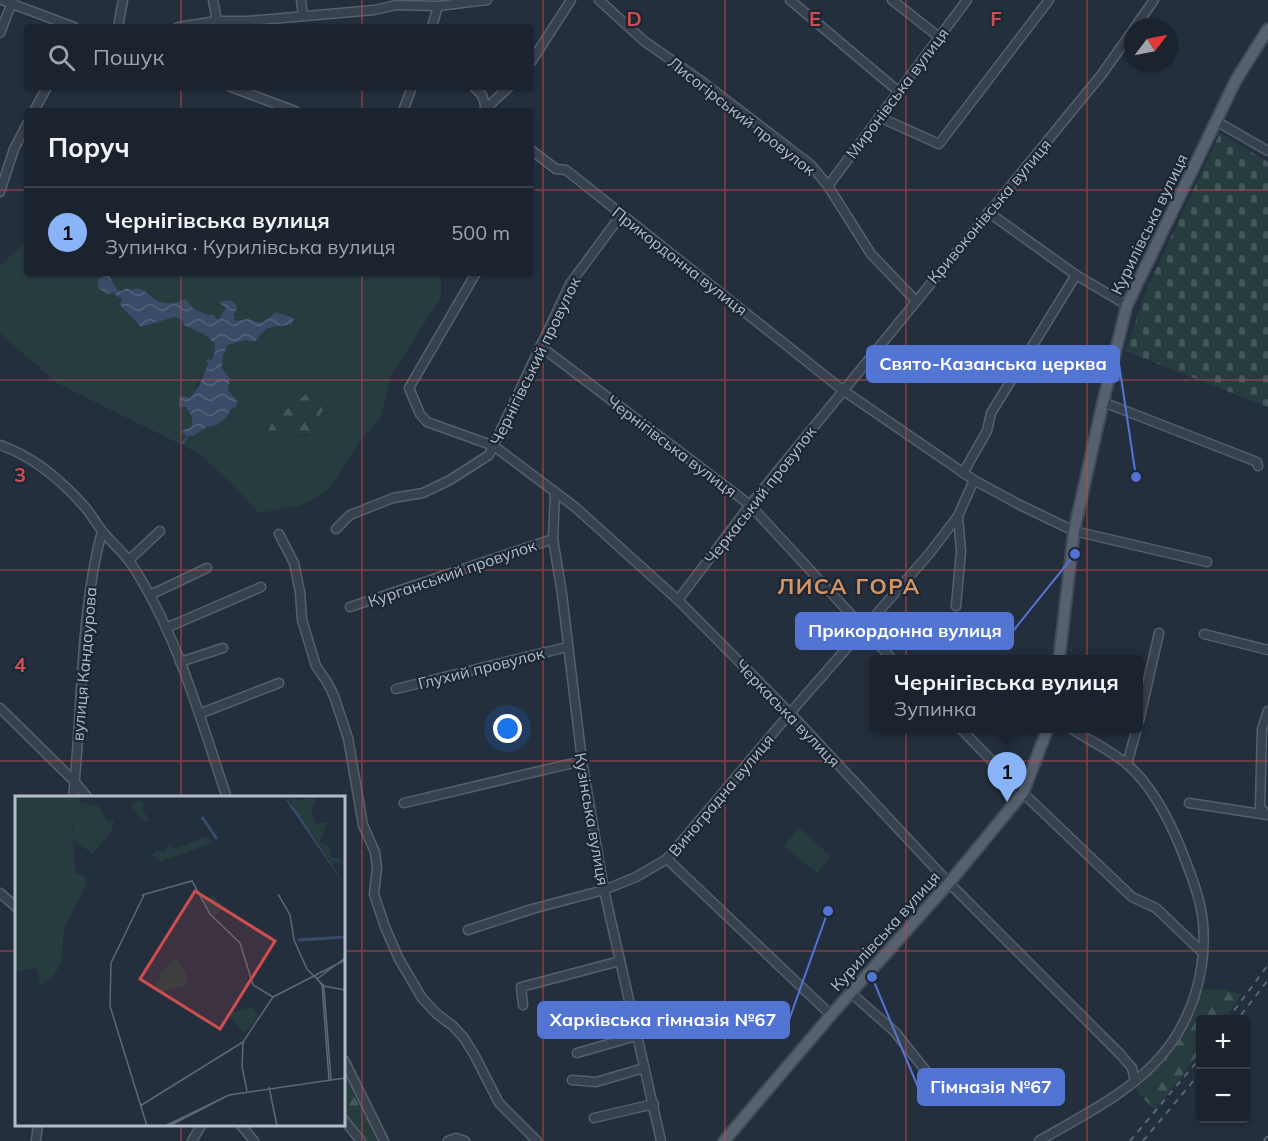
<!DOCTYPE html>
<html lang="uk">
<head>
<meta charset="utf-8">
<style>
	:root { --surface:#1b232e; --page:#282f3a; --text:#f1f3f6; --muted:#a0a4aa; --line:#39404a; --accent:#8ab4f8 }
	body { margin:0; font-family:Mulish,sans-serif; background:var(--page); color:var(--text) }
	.controls { position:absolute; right:18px; bottom:18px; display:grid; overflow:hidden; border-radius:6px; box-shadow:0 2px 4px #0004 }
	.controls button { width:54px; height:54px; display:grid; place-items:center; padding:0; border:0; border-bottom:2px solid var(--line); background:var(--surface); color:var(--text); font:30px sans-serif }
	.compass { position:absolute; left:1124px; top:18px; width:54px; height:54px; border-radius:50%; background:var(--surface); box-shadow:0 2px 4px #0004; rotate:58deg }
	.you { position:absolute; left:508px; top:729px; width:21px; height:21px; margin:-15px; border:4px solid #fff; border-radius:50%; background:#1a73e8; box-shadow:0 0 0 9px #1a73e833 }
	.badge { display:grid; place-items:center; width:39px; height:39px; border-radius:50%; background:var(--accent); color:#111; font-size:20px; font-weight:700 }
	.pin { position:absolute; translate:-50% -50px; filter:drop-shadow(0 2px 3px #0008) }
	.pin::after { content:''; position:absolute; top:32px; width:21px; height:18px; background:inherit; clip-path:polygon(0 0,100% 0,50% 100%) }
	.popup { position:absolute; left:870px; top:655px; width:273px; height:78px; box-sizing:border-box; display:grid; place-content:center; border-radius:6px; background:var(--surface); filter:drop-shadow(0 2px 4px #0005); font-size:20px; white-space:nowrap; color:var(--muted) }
	.popup b { font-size:22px; color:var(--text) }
	.popup::after { content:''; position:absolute; left:50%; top:100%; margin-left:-12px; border:12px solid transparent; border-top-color:var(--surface) }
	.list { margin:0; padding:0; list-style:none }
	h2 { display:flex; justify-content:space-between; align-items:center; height:78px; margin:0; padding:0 24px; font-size:26px }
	h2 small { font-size:20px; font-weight:400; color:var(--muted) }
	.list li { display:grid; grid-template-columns:39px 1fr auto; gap:18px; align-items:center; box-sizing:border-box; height:90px; padding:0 24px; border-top:2px solid var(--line) }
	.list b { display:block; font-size:22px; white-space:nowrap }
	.list p { margin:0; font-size:20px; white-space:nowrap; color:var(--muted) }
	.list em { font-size:20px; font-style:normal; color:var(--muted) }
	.icon { flex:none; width:33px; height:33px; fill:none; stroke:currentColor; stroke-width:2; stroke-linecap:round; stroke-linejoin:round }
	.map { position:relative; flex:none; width:1268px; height:1141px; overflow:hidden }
	.search { position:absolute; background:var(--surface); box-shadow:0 2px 4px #0004; left:24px; top:24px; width:510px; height:66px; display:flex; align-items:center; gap:15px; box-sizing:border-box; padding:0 21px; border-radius:6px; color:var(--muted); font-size:22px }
	.panel { position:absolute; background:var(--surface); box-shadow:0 2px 4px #0004; left:24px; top:108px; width:510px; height:168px; border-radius:6px }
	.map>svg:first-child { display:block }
	.green { fill:#263c3f; fill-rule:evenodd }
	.forest { fill:url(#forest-firs) }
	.cemetery { fill:url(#cemetery-stones) }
	.water { fill:url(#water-waves) }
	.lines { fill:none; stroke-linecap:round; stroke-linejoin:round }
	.stream { stroke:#394c67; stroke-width:2 }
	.minor-casing { stroke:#565f6c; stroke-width:11 }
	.major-casing { stroke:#414a57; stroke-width:14 }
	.minor { stroke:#38414e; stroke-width:8 }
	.major { stroke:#56606e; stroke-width:10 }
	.rail { stroke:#5a6575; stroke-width:2; stroke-dasharray:6 6; stroke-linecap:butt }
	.grid { fill:none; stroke:#ce4d50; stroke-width:1.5; stroke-opacity:0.55 }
	.labels { text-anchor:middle; stroke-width:4.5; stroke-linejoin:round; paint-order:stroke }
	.street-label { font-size:16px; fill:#b4bcc9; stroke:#1d2633 }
	.district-label { font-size:22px; font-weight:bold; letter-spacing:1.5px; fill:#d59563; stroke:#1d2633 }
	.inset-river { fill:none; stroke:#394c67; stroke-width:3 }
	.inset-road { fill:none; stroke:#5e6776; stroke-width:1.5 }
	.view { fill:#ce4d50; fill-opacity:0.15; stroke:#ce4d50; stroke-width:3 }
	.inset-edge { fill:none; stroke:#b4bcc9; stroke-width:3 }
	.grid-label { font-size:20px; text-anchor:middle; font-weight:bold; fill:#ce4d50; stroke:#1d2633; stroke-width:4.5; stroke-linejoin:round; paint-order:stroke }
	.leader { fill:none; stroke:#5274d3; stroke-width:2 }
	.callout-dot { fill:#5274d3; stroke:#1d2633; stroke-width:2 }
	.callout { fill:#5274d3; stroke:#5274d3; stroke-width:2 }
	.callout-label { font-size:18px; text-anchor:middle; font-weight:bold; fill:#fff }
</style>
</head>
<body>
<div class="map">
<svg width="1268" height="1141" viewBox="0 0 1268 1141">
	<defs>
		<pattern id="forest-firs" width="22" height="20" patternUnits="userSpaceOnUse" patternTransform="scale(1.5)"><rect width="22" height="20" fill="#263c3f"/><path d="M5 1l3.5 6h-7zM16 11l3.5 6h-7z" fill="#435659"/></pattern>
		<pattern id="cemetery-stones" width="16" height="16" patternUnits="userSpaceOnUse" patternTransform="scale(1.5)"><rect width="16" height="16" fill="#263c3f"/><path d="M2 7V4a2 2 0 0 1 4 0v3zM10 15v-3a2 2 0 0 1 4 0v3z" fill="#435659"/></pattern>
		<pattern id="water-waves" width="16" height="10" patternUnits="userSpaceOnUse" patternTransform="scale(1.5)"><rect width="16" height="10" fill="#394c67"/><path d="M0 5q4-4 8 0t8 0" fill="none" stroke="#53647b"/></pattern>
	</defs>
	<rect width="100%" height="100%" fill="#242f3e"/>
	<!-- green -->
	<g class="green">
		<path d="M27,236V273H441V297L391,376L381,417L360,441L329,490L300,506L259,513L230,482L198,453L57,383L0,333V266L20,247ZM108,274L117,290L122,291L142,289L163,304L188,303L204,315H214L218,320L226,308L222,305L235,314L232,315L233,321L248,319L262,323L277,312L293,319C275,328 269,324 255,342L245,340L228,345L223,355L222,368L230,379L228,389L237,402L235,408L231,409L226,418L217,425L207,427L193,436L189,434L186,428L192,427C196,413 182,409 179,398L183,396L190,398L214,355L215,345L207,336L184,325L182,320L122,299L113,292ZM303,395L308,436H297L277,442L284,411L297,402Z"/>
		<polygon points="799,828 831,856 817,873 784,846"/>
	</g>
	<!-- forest -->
	<g class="forest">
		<path d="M315,387L322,388L327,394L325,408L320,414C325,434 311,433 296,436C290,437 283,440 277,442L271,437L268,431L273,420Z"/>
		<polygon points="1224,989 1241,995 1225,1019 1200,1020 1200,1052 1155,1111 1137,1091 1135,1081 1171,1044 1196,990"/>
		<polygon points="344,1069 380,1141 364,1141 344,1115"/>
	</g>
	<!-- cemetery -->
	<polygon class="cemetery" points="1220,133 1268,162 1268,407 1125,351 1148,286"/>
	<!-- water -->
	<path class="water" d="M108,273L117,290L122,291L126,288L131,290C150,281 151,315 186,299C191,309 203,315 214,315L218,320L226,308L219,302L230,300L236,304L237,309L233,315L235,318L234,321L248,319L262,323L276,312L294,318L292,324C271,328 269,323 255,342L245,340L228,345L223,355L222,368L230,379L228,390L238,402L235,408L231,409L226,418L217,425L207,427L193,436L185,435L181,431L191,427C194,418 191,414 185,407H179V398L183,396L190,398L199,386L208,364L206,361L208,358L211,360L214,355L215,344L207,336L184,325L182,320L174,317L141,327L120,305L122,299L113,293L107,294L98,288V279Z"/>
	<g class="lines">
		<!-- stream -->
		<polyline class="stream" points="183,443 190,433"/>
		<!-- minor casing -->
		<g class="minor-casing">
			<g id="minor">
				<polyline points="2,0 74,27"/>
				<polyline points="213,0 217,21"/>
				<polyline points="301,0 303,16"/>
				<polyline points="599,0 644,41 700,80 811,165 828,186 871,254 916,301"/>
				<polyline points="790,0 898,91"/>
				<polyline points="892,0 939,37"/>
				<polyline points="118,27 123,0"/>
				<polyline points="178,27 217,21 248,21 374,10 397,5 438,6 487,0"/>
				<polyline points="432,27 438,6"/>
				<polyline points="1135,27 1154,0"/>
				<polyline points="0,33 13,0"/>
				<polyline points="531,62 571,0"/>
				<polyline points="231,87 295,111"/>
				<polyline points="474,87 482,95 486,108 490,111"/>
				<polyline points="34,111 47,87"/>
				<polyline points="403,111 412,87"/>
				<polyline points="483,111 509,87"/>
				<polyline points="879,117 939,144 1049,0"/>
				<polyline points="1216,121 1268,151"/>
				<polyline points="531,150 556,169 566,170 844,391 974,480 1018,504 1074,531 1207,562"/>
				<polyline points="828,186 967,0"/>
				<polyline points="0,192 14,149 27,124"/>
				<polyline points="988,212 1076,275 1127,305"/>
				<polyline points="476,273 409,388 420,414 427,422 494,446 575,507 678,600 790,713 949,883 1121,1055 1132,1068 1135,1081"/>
				<polyline points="540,346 750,505 893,660"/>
				<polyline points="1103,402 1257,462 1258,466"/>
				<path d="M0,445C32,456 61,480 84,506C91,514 96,523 102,531C111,542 122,551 130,562C177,632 200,718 227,798"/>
				<polyline points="963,473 987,431 991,413 1076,275"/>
				<polyline points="555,493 553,539 562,594 582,761 604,890 661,1141"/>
				<polyline points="336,529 350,515 393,498 423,493 450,480 489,455 570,284 621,215"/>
				<polyline points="279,534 294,563 300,592 302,620 316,666 327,682 334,696 348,738 363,825 375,852 377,868 374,894 385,927 399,959 422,998 437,1014 453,1026 464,1038 475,1056 499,1103 537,1141"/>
				<polyline points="129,560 160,531"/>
				<polyline points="150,595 207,568"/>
				<polyline points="678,600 750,505 1102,74 1133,30"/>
				<polyline points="956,606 961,551 958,516"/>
				<polyline points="350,607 553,539"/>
				<polyline points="166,628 261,587"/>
				<polyline points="1204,634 1268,650"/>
				<polyline points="180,662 223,648"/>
				<polyline points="396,689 567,647"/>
				<polyline points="0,708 74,781 88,798"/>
				<polyline points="199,714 279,683"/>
				<polyline points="1139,721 1159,633"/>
				<polyline points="960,728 1023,793 1132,897 1156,908 1203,953"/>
				<polyline points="1127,764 1137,728"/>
				<path d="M73,798C83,709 79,618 102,531"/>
				<polyline points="404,803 582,761"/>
				<polyline points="1189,803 1268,815"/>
				<polyline points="1266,814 1260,807 1262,729 1268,711"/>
				<polyline points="667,859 831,1015"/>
				<polyline points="0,893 16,907"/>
				<polyline points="468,930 532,909 604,890 636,877 667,859 790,713 929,554 958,516 974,480"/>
				<polyline points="850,992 895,1032 926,1071"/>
				<polyline points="523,1005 521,987 620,961"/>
				<polyline points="577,1053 636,1036"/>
				<polyline points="344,1060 384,1141"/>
				<polyline points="572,1080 596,1082 644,1068"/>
				<polyline points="594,1118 654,1104"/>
				<polyline points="344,1120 361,1141"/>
				<polyline points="240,1124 254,1141"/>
				<polyline points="36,1141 38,1124"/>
				<polyline points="192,1141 202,1124"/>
				<polyline points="448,1141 456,1138 465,1141"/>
				<path d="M1039,1141C1081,1116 1129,1094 1162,1055C1192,1020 1207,970 1203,923C1201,899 1190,872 1181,849C1169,819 1153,787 1128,765C1111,750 1088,740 1070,728"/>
			</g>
		</g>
		<!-- major casing -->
		<g class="major-casing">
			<g id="major">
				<polyline points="1059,660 1074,531 1103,402 1127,305 1236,80 1268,29"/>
				<polyline points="724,1141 831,1015 949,883 1023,793 1048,728"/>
			</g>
		</g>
		<!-- minor -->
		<use href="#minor" class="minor"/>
		<!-- major -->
		<use href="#major" class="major"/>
		<!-- rail -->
		<g class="rail">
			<polyline points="1241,1015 1268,980"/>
			<polyline points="1227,1020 1268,965"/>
			<polyline points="1130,1141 1200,1058"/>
			<polyline points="1143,1141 1200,1073"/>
			<polyline points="1264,1141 1268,1135"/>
		</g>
	</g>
	<!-- grid -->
	<path class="grid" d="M181,0V27M362,0V27M543,0V1141M725,0V1141M906,0V1141M1087,0V1141M181,87V111M362,87V111M0,190H27M531,190H1268M181,273V798M362,273V1141M0,380H1268M0,570H1268M0,761H1268M0,951H16M344,951H1268M181,1124V1141"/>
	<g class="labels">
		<!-- street labels -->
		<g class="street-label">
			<text transform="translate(897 93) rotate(-53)" y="6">Миронівська вулиця</text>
			<text transform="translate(742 116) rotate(38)" y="6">Лисогірський провулок</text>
			<text transform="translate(989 211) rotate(-50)" y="6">Кривоконівська вулиця</text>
			<text transform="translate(1149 224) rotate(-64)" y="6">Курилівська вулиця</text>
			<text transform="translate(680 261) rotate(38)" y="6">Прикордонна вулиця</text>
			<text transform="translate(535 361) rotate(-64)" y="6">Чернігівський провулок</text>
			<text transform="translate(672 446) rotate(37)" y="6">Чернігівська вулиця</text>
			<text transform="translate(760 495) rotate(-52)" y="6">Черкаський провулок</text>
			<text transform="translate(452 573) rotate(-19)" y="6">Курганський провулок</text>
			<text transform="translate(84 664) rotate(-85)" y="6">вулиця Кандаурова</text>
			<text transform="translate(481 668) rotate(-14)" y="6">Глухий провулок</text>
			<text transform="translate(788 713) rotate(46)" y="6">Черкаська вулиця</text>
			<text transform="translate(721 795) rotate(-50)" y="6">Виноградна вулиця</text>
			<text transform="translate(592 819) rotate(80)" y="6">Кузінська вулиця</text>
			<text transform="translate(885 931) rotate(-48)" y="6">Курилівська вулиця</text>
		</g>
		<!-- district labels -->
		<g class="district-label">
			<text x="849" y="594">ЛИСА ГОРА</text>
		</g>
	</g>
	<!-- overview -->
	<g transform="translate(15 796)">
		<rect width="330" height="330" fill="#242f3e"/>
		<path d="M123,4L130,7L127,13L134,24L130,26L115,10ZM161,163L171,175L172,188L144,197L140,188L145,184L144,178ZM238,211L244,222L229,237L213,218Z" fill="#263c3f"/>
		<path d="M0,0H69L63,6L57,27L61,77L70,80L71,90L49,133L46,168L37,182L33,185L29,180L30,186L25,188L22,172L0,176ZM276,0L282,5L299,0L301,7L296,13L300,28L312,26L305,46L314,49L316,61L326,62L328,73L324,66L318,68L272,1ZM190,41L199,46L146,66L137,59L141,54L150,56L154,48L158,53Z" fill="#263c3f"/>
		<path d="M63,6L83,10L92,24L99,25L97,34L78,58L58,44V15ZM198,99L210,111L199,120L187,104Z" fill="#263c3f"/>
		<path d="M268,0L281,14L330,89L308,58Z" fill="#394c67"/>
		<path class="inset-river" d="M187,21L202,43M283,144L330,141"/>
		<path class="inset-road" d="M263,98L275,119L279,144L292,173L309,190L330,194M127,99L177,85L195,118L225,147L238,189L258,201M129,99L96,167L95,210L132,330M301,181L309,192L316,284M302,183L330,162M307,189L314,284M258,201L330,164M254,291L262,330M232,295L227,271L228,246L258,201M125,310L228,246M150,330L214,299L330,282M154,330L214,299L330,282"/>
		<path class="view" d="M180,95L260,145L205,233L125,183Z"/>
		<rect width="330" height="330" class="inset-edge"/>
	</g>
	<g class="grid-label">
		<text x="634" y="26">D</text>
		<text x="815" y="26">E</text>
		<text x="996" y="26">F</text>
		<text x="20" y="482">3</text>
		<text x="20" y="672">4</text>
	</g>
	<!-- callouts -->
	<path class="leader" d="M1136 477L1119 364M1075 554L1013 631M828 911L789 1020M872 977L918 1087"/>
	<g class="callout-dot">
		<circle cx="1136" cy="477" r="6"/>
		<circle cx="1075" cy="554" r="6"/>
		<circle cx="828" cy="911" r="6"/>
		<circle cx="872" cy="977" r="6"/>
	</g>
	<g class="callout">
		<rect x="867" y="346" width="252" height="36" rx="6"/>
		<rect x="796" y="613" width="217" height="36" rx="6"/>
		<rect x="538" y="1002" width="251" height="36" rx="6"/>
		<rect x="918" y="1069" width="146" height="36" rx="6"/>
	</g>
	<g class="callout-label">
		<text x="993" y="370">Свято-Казанська церква</text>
		<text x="905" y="637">Прикордонна вулиця</text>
		<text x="663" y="1026">Харківська гімназія №67</text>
		<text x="991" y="1093">Гімназія №67</text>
	</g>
</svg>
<div class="controls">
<button>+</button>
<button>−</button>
</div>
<svg class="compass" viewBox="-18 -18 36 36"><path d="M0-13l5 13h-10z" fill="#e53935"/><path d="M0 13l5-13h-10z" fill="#a0a4aa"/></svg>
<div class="you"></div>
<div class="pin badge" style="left:1007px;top:802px">1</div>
<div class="popup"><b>Чернігівська вулиця</b>Зупинка</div>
<div class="search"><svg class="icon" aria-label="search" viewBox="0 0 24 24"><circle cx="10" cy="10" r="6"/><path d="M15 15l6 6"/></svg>Пошук</div>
<section class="panel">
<h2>Поруч<small></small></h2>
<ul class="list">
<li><span class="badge">1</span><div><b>Чернігівська вулиця</b><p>Зупинка · Курилівська вулиця</p></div><em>500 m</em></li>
</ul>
</section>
</div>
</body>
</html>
